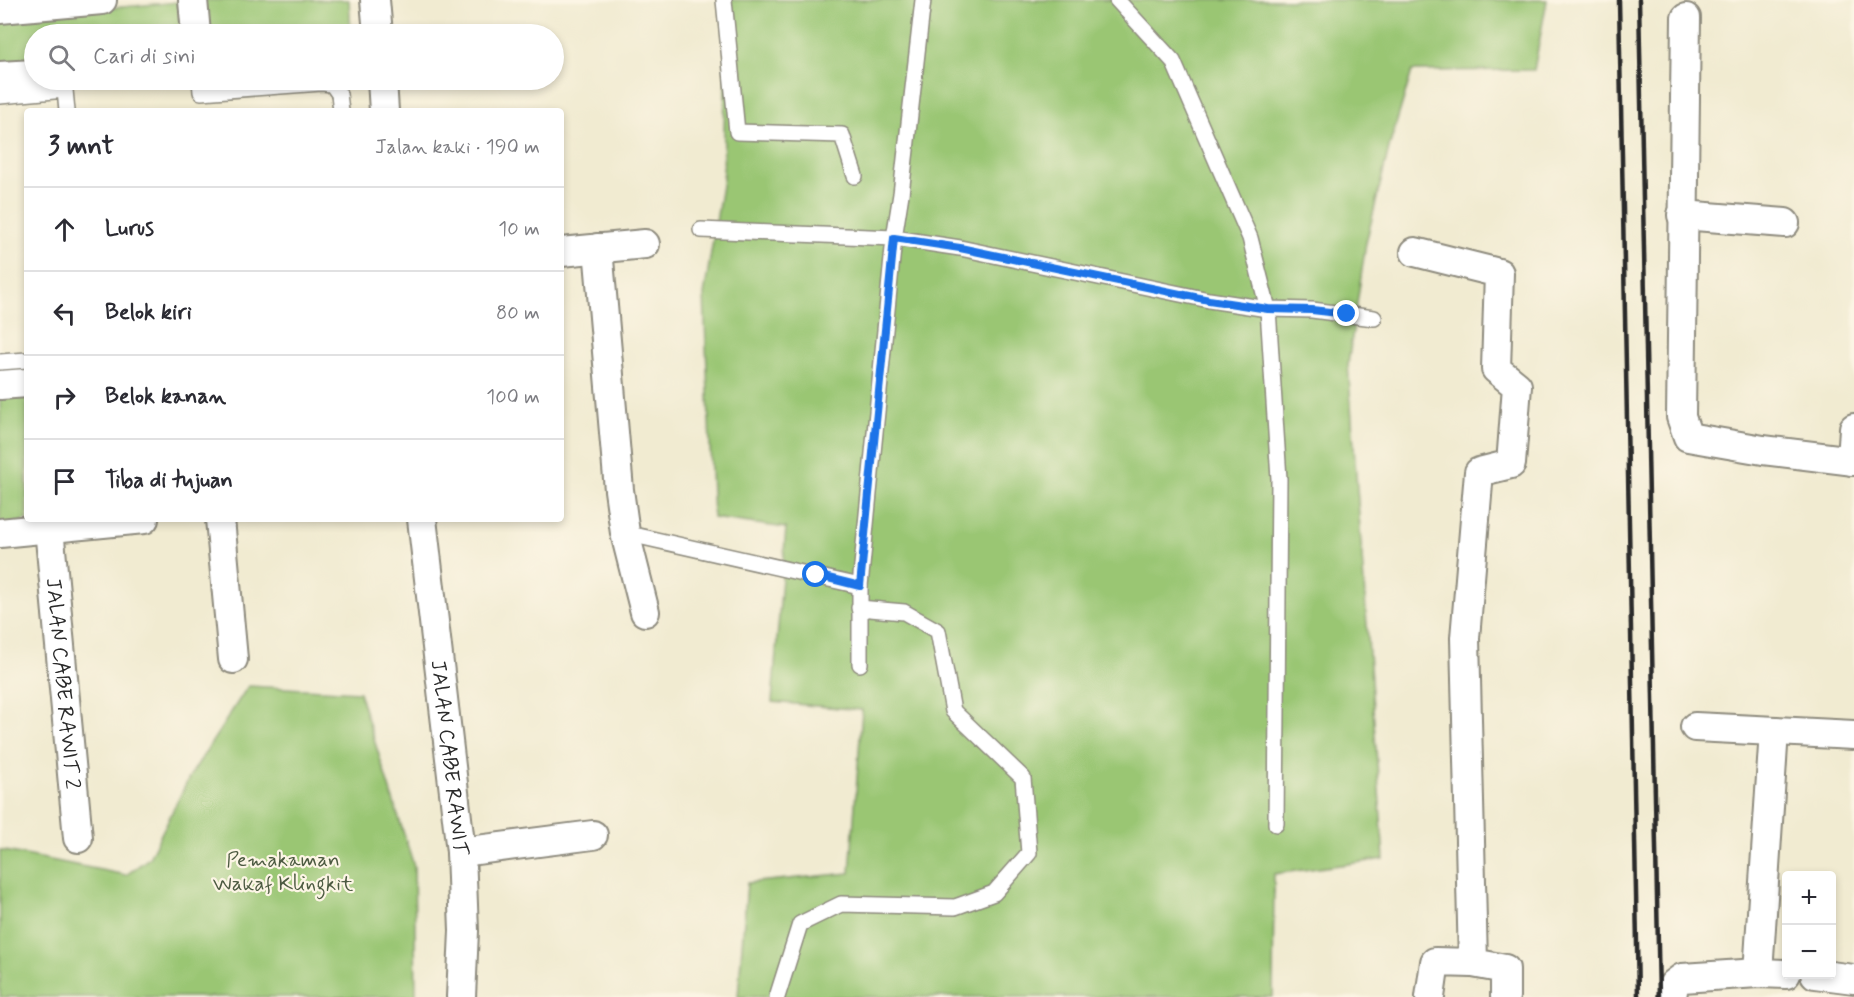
<!DOCTYPE html>
<html lang="id">
<head>
<meta charset="utf-8">
<style>
	:root { --surface:#fff; --page:#f7f7f7; --text:#2b2b33; --muted:#7c7c81; --line:#e1e1e2 }
	body { margin:0; font-family:Mynerve,sans-serif; background:var(--page); color:var(--text) }
	.controls { position:absolute; right:18px; bottom:18px; display:grid; overflow:hidden; border-radius:6px; box-shadow:0 3px 9px #0003 }
	.controls button { width:54px; height:54px; display:grid; place-items:center; padding:0; border:0; border-bottom:2px solid var(--line); background:var(--surface); color:var(--text); font:30px sans-serif }
	.stop { position:absolute; width:18px; height:18px; margin:-14px; border:4px solid #1a73e8; border-radius:50%; background:#fff }
	.stop.end { background:#1a73e8; border-color:#fff; box-shadow:0 2px 6px #0008 }
	.list { margin:0; padding:0; list-style:none }
	h2 { display:flex; justify-content:space-between; align-items:center; height:78px; margin:0; padding:0 24px; font-size:26px }
	h2 small { font-size:20px; font-weight:400; color:var(--muted) }
	.list li { display:grid; grid-template-columns:39px 1fr auto; gap:18px; align-items:center; box-sizing:border-box; height:84px; padding:0 24px; border-top:2px solid var(--line) }
	.list b { display:block; font-size:22px; white-space:nowrap }
	.list em { font-size:20px; font-style:normal; color:var(--muted) }
	.icon { flex:none; width:33px; height:33px; fill:none; stroke:currentColor; stroke-width:2; stroke-linecap:round; stroke-linejoin:round }
	.map { position:relative; flex:none; width:1854px; height:997px; overflow:hidden }
	.search { position:absolute; background:var(--surface); box-shadow:0 3px 9px #0003; left:24px; top:24px; width:540px; height:66px; display:flex; align-items:center; gap:15px; box-sizing:border-box; padding:0 21px; border-radius:33px; color:var(--muted); font-size:22px }
	.panel { position:absolute; background:var(--surface); box-shadow:0 3px 9px #0003; left:24px; top:108px; width:540px; height:414px; border-radius:6px }
	.map>svg:first-child { display:block }
	.green { fill:#9ac673; stroke:#62784f; stroke-width:1.5 }
	.lines { fill:none; stroke-linecap:round; stroke-linejoin:round }
	.lane-casing { stroke:#8e8b7e; stroke-width:18 }
	.street-casing { stroke:#8e8b7e; stroke-width:32 }
	.lane { stroke:#fff; stroke-width:15 }
	.street { stroke:#fff; stroke-width:28 }
	.rail { stroke:#2b2b2b; stroke-width:4.5 }
	.route { stroke:#1a73e8; stroke-width:8 }
	.labels { text-anchor:middle; stroke-width:4.5; stroke-linejoin:round; paint-order:stroke }
	.street-label { font-size:21px; fill:#2b2b2b; stroke:#fcf5e5 }
	.park-label { font-size:21px; fill:#4c5a41; stroke:#fcf5e5 }
</style>
</head>
<body>
<div class="map">
<svg width="1854" height="997" viewBox="0 0 1854 997">
	<rect width="100%" height="100%" fill="#fcf5e5"/>
	<filter id="ink" filterUnits="userSpaceOnUse"><feTurbulence type="fractalNoise" baseFrequency=".0167" numOctaves="2"/><feDisplacementMap in="SourceGraphic" scale="12" xChannelSelector="R" yChannelSelector="G"/><feConvolveMatrix kernelMatrix="1 2 1 2 8 2 1 2 1" color-interpolation-filters="sRGB"/></filter>
	<filter id="wash" filterUnits="userSpaceOnUse"><feTurbulence type="fractalNoise" baseFrequency=".008" numOctaves="4" result="noise"/><feDisplacementMap in="SourceGraphic" scale="24" xChannelSelector="R" yChannelSelector="G"/><feGaussianBlur stdDeviation="1.35" result="paint"/><feColorMatrix in="noise" values="0 0 0 0 0 0 0 0 0 0 0 0 0 0 0 0 0 1.4 0 .05"/><feComposite in="paint" operator="in"/></filter>
	<g filter="url(#wash)">
		<rect width="100%" height="100%" fill="#f1ebd1"/>
		<!-- green -->
		<g class="green">
			<polygon points="201,0 349,0 351,34 203,34"/>
			<polygon points="727,0 1547,0 1534,70 1412,71 1390,144 1366,243 1348,364 1384,859 1274,874 1273,997 738,997 747,883 850,873 862,710 772,702 786,528 713,518 704,295 723,179"/>
			<polygon points="178,2 181,34 34,34 34,66 0,69 0,18"/>
			<polygon points="27,396 27,519 0,530 0,398"/>
			<polygon points="248,686 359,692 414,866 416,997 0,997 0,850 126,875 149,858 190,776"/>
		</g>
	</g>
	<g filter="url(#ink)">
		<g class="lines">
			<!-- lane casing -->
			<g class="lane-casing">
				<g id="lane">
					<polyline points="724,0 737,132 842,135 855,176"/>
					<polyline points="923,0 901,194 894,238 960,248 1209,300 1268,309 1312,310 1374,318"/>
					<polyline points="1117,0 1173,61 1250,238 1268,309 1279,479 1276,824"/>
					<polyline points="200,80 201,92 321,83 332,84 339,94 341,111"/>
					<polyline points="0,96 65,90 67,111"/>
					<polyline points="701,230 894,238 860,586"/>
					<polyline points="0,362 27,360"/>
					<polyline points="625,533 860,586 860,664"/>
					<polyline points="777,997 800,924 841,904 955,907 994,893 1029,853 1023,778 953,711 938,631 904,612 859,608"/>
				</g>
			</g>
			<!-- street casing -->
			<g class="street-casing">
				<g id="street">
					<polyline points="193,0 196,34"/>
					<polyline points="375,0 378,34"/>
					<polyline points="0,9 102,0"/>
					<polyline points="1686,18 1681,417 1688,437 1763,450 1854,461"/>
					<polyline points="0,76 34,74"/>
					<polyline points="382,80 384,111"/>
					<polyline points="1682,215 1785,223"/>
					<polyline points="598,248 619,490 625,533 645,612"/>
					<polyline points="561,252 645,244"/>
					<polyline points="1415,252 1499,273 1496,369 1517,386 1511,464 1479,472 1465,638 1473,963 1505,969 1505,997"/>
					<polyline points="0,385 27,383"/>
					<polyline points="1852,461 1854,428"/>
					<polyline points="220,519 233,659"/>
					<path id="s1" d="M422,519L461,852L464,931L461,997"/>
					<path id="s2" d="M49,528L78,838"/>
					<polyline points="0,533 144,519"/>
					<polyline points="1695,727 1854,735"/>
					<polyline points="461,852 593,835"/>
					<polyline points="1758,973 1774,731"/>
					<polyline points="1815,974 1854,979"/>
					<polyline points="1430,997 1435,962 1473,963"/>
					<polyline points="1672,997 1674,984 1682,978 1758,973 1786,974"/>
				</g>
			</g>
			<!-- lane -->
			<use href="#lane" class="lane"/>
			<!-- street -->
			<use href="#street" class="street"/>
			<!-- rail -->
			<g class="rail">
				<polyline points="1619,0 1638,997"/>
				<polyline points="1639,0 1659,997"/>
			</g>
		</g>
	</g>
	<g class="lines" filter="url(#ink)">
		<!-- route -->
		<polyline class="route" points="816,575 860,586 894,238 960,248 1209,300 1268,309 1312,310 1347,314"/>
	</g>
	<g class="labels">
		<!-- street labels -->
		<g class="street-label">
			<text dy="7" stroke="none"><textPath href="#s2" startOffset="156">JALAN CABE RAWIT 2</textPath></text>
			<text dy="7" stroke="none"><textPath href="#s1" startOffset="240">JALAN CABE RAWIT</textPath></text>
		</g>
		<!-- park labels -->
		<g class="park-label">
			<text x="283" y="866">Pemakaman<tspan x="283" dy="24">Wakaf Klingkit</tspan></text>
		</g>
	</g>
</svg>
<div class="controls">
<button>+</button>
<button>−</button>
</div>
<div class="stop" style="left:816px;top:575px"></div>
<div class="stop end" style="left:1347px;top:314px"></div>
<div class="search"><svg class="icon" aria-label="search" viewBox="0 0 24 24"><circle cx="10" cy="10" r="6"/><path d="M15 15l6 6"/></svg>Cari di sini</div>
<section class="panel">
<h2>3 mnt<small>Jalan kaki · 190 m</small></h2>
<ul class="list">
<li><svg class="icon" aria-label="ahead" viewBox="0 0 24 24"><path d="M12 20V5M6 11l6-6 6 6"/></svg><div><b>Lurus</b></div><em>10 m</em></li>
<li><svg class="icon" aria-label="left" viewBox="0 0 24 24"><path d="M17 20v-9H6M10 6l-5 5 5 5"/></svg><div><b>Belok kiri</b></div><em>80 m</em></li>
<li><svg class="icon" aria-label="right" viewBox="0 0 24 24"><path d="M7 20v-9h11M14 6l5 5-5 5"/></svg><div><b>Belok kanan</b></div><em>100 m</em></li>
<li><svg class="icon" aria-label="arrive" viewBox="0 0 24 24"><path d="M6 21V4h12l-3 4 3 4H6"/></svg><div><b>Tiba di tujuan</b></div></li>
</ul>
</section>
</div>
</body>
</html>
